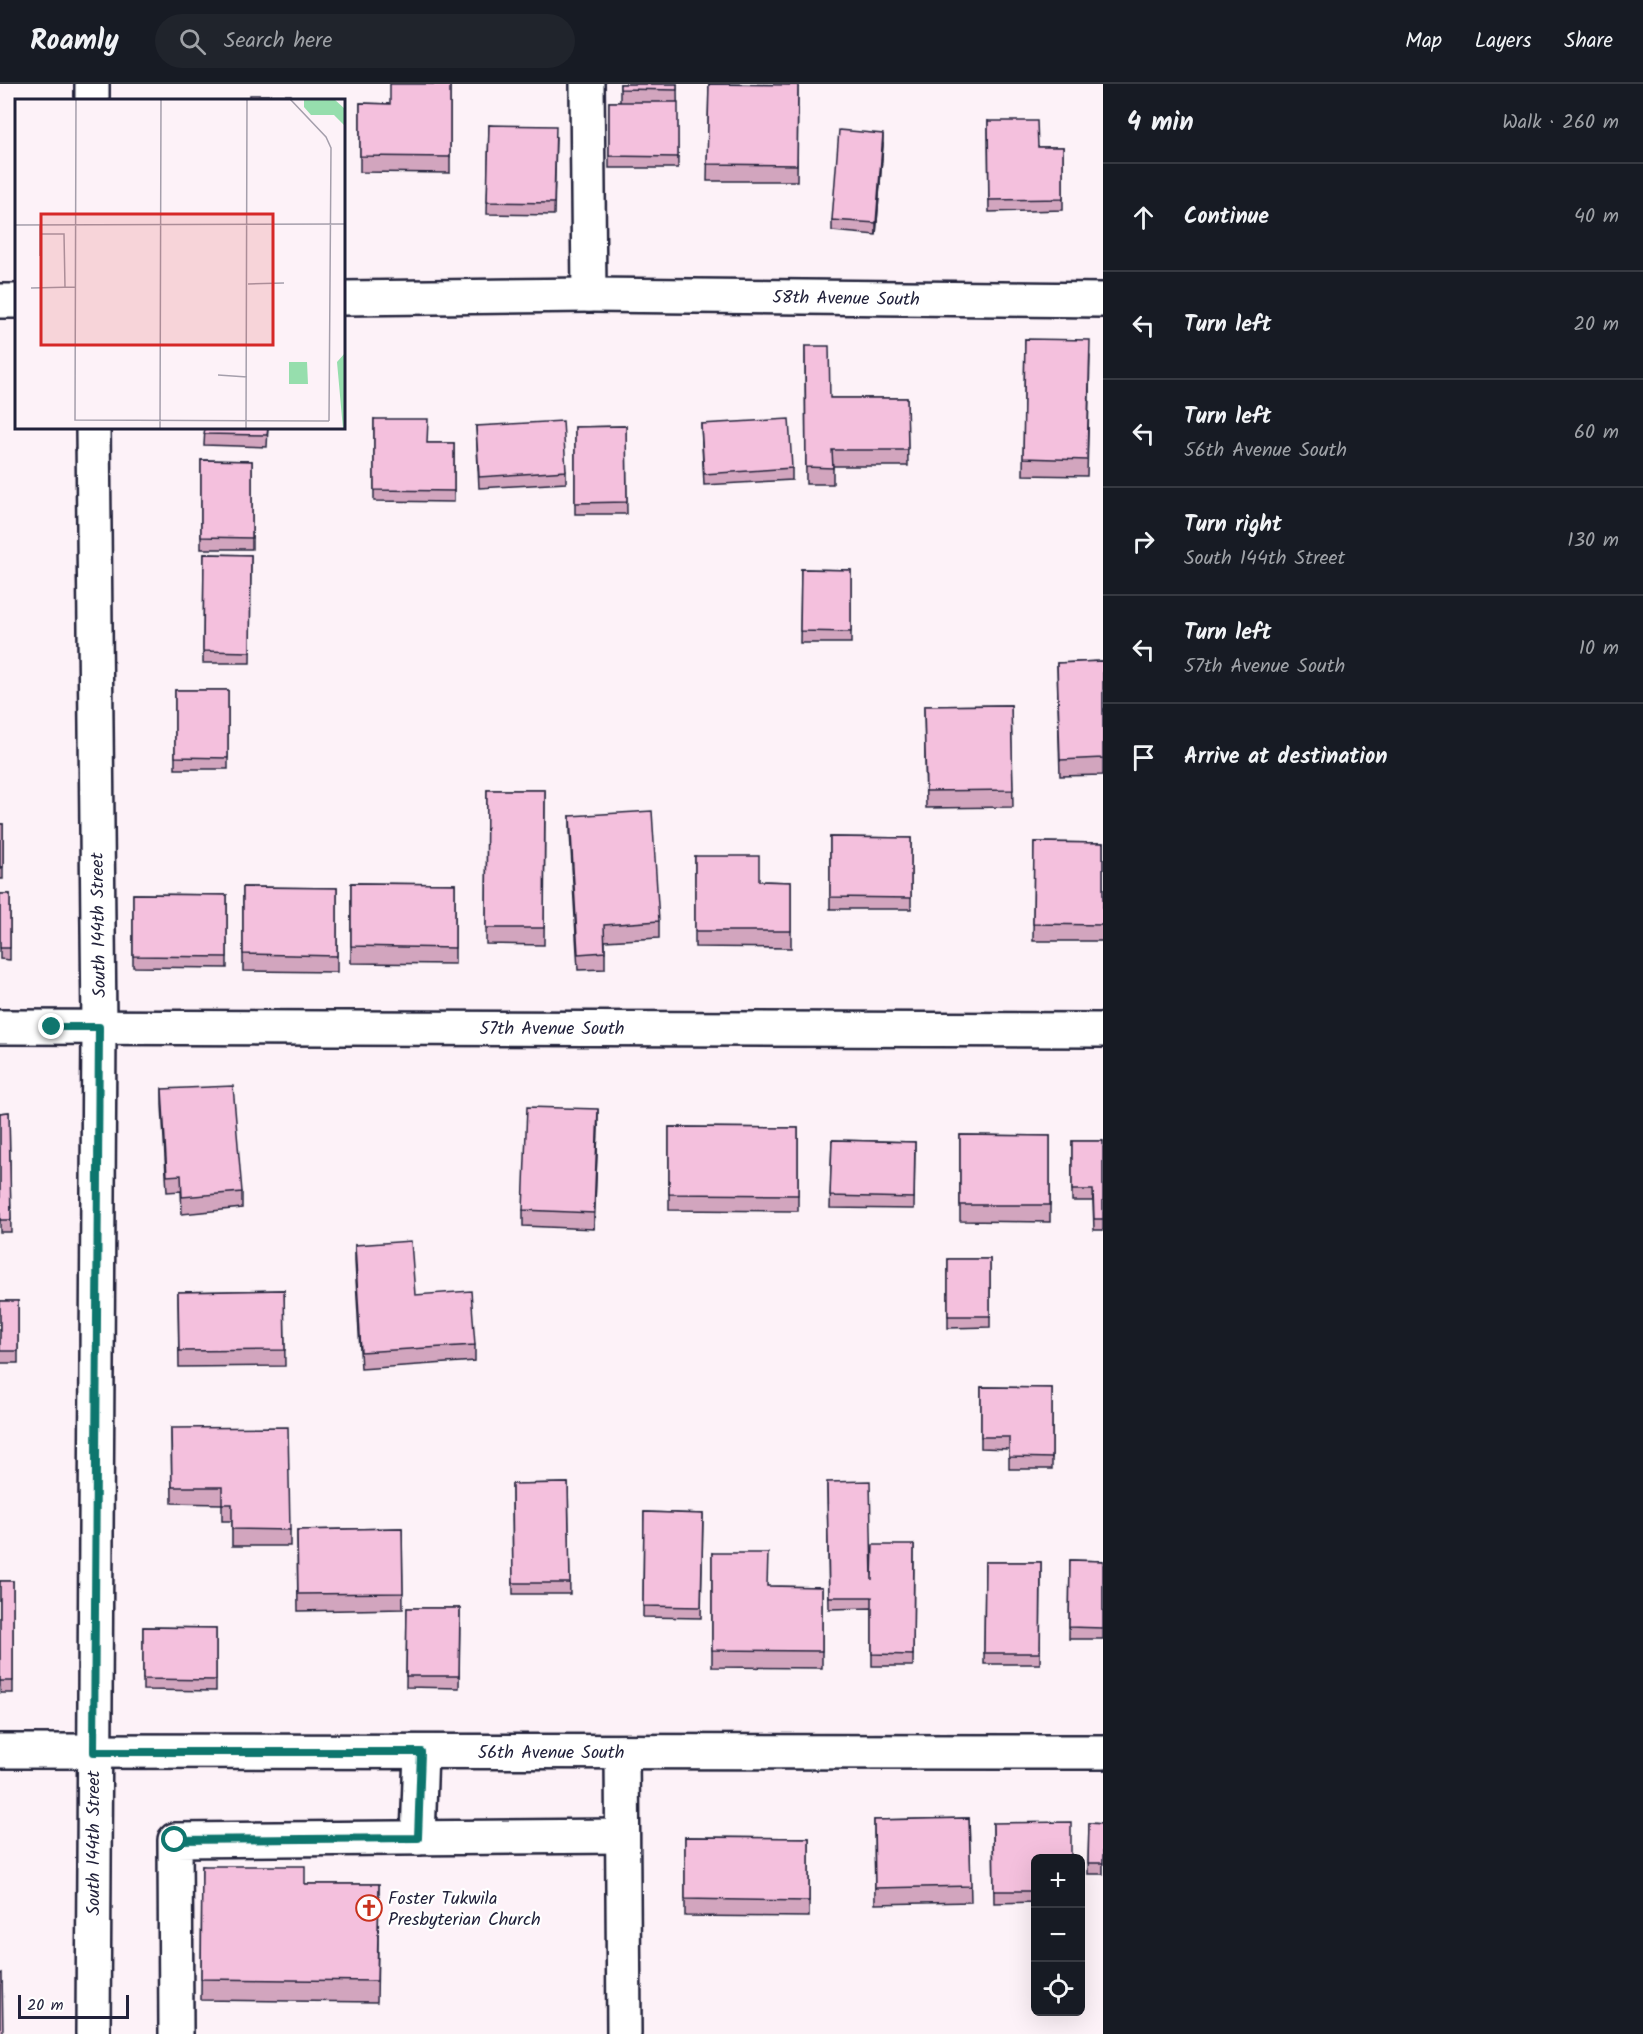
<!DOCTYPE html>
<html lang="en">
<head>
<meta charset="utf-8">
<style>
	:root { --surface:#171b24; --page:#20242c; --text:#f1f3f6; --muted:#9ea1a6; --line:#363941 }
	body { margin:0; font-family:Kalam,sans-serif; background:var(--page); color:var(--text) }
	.controls { position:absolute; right:18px; bottom:18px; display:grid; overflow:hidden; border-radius:9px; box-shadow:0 6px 24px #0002 }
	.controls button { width:54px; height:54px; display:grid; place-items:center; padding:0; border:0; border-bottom:2px solid var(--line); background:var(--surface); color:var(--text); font:30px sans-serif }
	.scale { position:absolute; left:18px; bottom:15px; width:111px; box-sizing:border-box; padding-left:6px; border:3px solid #22223b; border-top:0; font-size:16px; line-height:21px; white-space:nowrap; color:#22223b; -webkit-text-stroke:4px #fff; paint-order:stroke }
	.stop { position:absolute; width:18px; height:18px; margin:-14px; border:4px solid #0f766e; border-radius:50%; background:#fff }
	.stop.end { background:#0f766e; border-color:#fff; box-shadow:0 2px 6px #0008 }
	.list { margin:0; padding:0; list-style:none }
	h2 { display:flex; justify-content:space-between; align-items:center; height:78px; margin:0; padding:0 24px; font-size:26px }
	h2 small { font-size:20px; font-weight:400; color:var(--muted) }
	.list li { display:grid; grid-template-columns:39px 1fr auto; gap:18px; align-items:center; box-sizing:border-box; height:108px; padding:0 24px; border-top:2px solid var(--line) }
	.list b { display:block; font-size:22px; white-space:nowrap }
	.list p { margin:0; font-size:20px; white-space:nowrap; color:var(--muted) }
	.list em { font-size:20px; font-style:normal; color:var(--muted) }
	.icon { flex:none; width:33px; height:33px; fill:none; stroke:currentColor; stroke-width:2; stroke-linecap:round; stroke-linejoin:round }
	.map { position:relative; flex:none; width:1103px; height:1950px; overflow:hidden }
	header { display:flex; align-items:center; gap:36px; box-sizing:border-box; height:84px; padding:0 30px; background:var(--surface); border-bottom:2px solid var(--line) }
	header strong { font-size:28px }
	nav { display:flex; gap:33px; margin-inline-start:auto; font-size:21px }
	.search { width:420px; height:54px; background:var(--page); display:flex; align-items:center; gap:15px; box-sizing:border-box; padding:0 21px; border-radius:33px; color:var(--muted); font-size:22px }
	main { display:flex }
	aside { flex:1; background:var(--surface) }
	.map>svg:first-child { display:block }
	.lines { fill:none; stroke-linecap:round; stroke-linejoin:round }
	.minor-casing { stroke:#22223b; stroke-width:38 }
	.minor { stroke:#fff; stroke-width:33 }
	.wall { fill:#d2a5be; stroke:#22223b; stroke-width:1.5 }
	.shaded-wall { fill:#ab869b; stroke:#22223b; stroke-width:1.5 }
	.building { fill:#f4c0dd; stroke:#22223b; stroke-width:1.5 }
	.route { stroke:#0f766e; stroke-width:8 }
	.labels { text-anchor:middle; stroke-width:4.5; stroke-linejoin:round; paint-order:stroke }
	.street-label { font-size:18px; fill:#22223b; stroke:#fff }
	.poi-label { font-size:18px; fill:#22223b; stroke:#fff; text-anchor:start }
	.inset-road { fill:none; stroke:#a59fac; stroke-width:1.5 }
	.view { fill:#d62828; fill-opacity:0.15; stroke:#d62828; stroke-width:3 }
	.inset-edge { fill:none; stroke:#22223b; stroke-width:3 }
</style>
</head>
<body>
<header>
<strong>Roamly</strong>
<div class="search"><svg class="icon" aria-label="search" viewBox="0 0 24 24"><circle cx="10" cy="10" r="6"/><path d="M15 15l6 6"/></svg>Search here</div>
<nav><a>Map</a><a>Layers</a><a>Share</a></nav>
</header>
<main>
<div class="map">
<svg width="1103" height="1950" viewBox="0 0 1103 1950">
	<rect width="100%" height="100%" fill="#fdf2f8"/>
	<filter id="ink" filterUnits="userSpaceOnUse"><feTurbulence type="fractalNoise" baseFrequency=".0167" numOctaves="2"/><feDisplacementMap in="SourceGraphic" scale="12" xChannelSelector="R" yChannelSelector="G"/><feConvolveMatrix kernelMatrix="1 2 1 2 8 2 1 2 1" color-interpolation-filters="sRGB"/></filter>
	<g filter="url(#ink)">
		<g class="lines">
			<!-- minor casing -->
			<g class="minor-casing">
				<g id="minor">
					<polyline points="92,0 92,16"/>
					<polyline points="587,0 589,211"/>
					<polyline points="344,214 589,211 1103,216"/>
					<polyline points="0,217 16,217"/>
					<polyline points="0,943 1103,946"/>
					<polyline points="0,1667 1103,1668"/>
					<polyline points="622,1668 624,1950"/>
					<polyline points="418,1754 421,1668"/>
					<polyline points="93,1950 99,943 93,344"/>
					<polyline points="176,1950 175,1756 622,1752"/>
				</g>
			</g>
			<!-- minor -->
			<use href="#minor" class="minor"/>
		</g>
		<!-- wall -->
		<g class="wall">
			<polygon points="450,0 450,89 360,88 360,19 390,20"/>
			<polygon points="620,0 677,0 678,84 609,84 609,18 620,18"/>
			<polygon points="709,0 798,1 797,97 707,97"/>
			<polygon points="988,37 1038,63 1063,63 1063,126 989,128"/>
			<polygon points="489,41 556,53 554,131 487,130"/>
			<polygon points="883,61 876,151 832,147 832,136"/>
			<polygon points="1025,255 1090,272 1087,392 1023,391"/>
			<polygon points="805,262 830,314 907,314 908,382 833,382 833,400 806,400"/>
			<polygon points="374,335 428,359 454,359 454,418 374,417"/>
			<polygon points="701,340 792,384 792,396 704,401"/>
			<polygon points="476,342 566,387 566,399 479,404"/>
			<polygon points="626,342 627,430 575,430 575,343"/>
			<polygon points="205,344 268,344 267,363 204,361"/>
			<polygon points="201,376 252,377 252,465 201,465"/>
			<polygon points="204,470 251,471 250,579 203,579"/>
			<polygon points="801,485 851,486 851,559 800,559"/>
			<polygon points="1103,577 1103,691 1060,692 1057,579"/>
			<rect x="175" y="606" width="53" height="79"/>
			<polygon points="1011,621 1013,723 926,724 924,622"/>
			<polygon points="487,706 545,706 544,861 486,860"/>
			<polygon points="570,732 659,837 659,854 605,857 605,885 578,886 570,748"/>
			<rect x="0" y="740" width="3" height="55"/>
			<polygon points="830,753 911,754 911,825 830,825"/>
			<polygon points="1034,758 1103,759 1103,857 1033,857"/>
			<polygon points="695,772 759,797 791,798 791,864 695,863"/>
			<polygon points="351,799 455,800 455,880 351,879"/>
			<polygon points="243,803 337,804 337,888 243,887"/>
			<polygon points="0,810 10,810 10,876 0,875"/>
			<polygon points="133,810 227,811 227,884 133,883"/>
			<polygon points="162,1005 242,1108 242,1124 182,1130 181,1107 167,1108 162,1021"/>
			<polygon points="9,1028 11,1148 0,1148 0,1029"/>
			<polygon points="598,1042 594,1145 523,1142 523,1126"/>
			<polygon points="669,1043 798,1044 798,1127 669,1126"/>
			<polygon points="960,1051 1050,1052 1050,1138 960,1137"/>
			<polygon points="832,1056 915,1058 914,1125 830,1124"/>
			<polygon points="1072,1057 1103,1057 1103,1146 1094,1146 1093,1117 1072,1117"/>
			<polygon points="355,1161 475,1261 475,1277 361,1285 355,1177"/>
			<polygon points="948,1175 990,1175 990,1243 948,1244"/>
			<polygon points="284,1206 285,1282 179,1283 178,1208"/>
			<rect x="0" y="1217" width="18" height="62"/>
			<polygon points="981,1303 1052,1304 1052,1385 1009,1385 1009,1365 981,1364"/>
			<polygon points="171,1344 290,1446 290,1462 232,1462 232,1437 222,1437 222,1420 172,1419"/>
			<polygon points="827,1398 872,1496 914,1461 913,1582 872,1582 872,1524 829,1525"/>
			<polygon points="568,1399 570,1510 513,1510 512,1400"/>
			<polygon points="644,1428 703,1430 701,1534 643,1533"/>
			<polygon points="402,1444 403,1525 298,1527 297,1446"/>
			<polygon points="712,1469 768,1502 822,1503 822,1584 712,1583"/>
			<polygon points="1070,1476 1103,1477 1103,1555 1069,1555"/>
			<polygon points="985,1478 1041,1478 1040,1580 984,1580"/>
			<rect x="0" y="1497" width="13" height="112"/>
			<polygon points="407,1524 460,1524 459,1604 406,1603"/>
			<polygon points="143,1543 216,1544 216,1607 143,1606"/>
			<polygon points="969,1734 971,1818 875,1820 874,1736"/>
			<polygon points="993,1739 1035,1774 1035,1818 994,1819"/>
			<polygon points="1089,1739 1103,1740 1103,1790 1088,1790"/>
			<polygon points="685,1753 809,1754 809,1833 685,1832"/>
			<polygon points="202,1782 305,1800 379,1800 377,1918 201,1916"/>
		</g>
		<!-- shaded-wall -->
		<g class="shaded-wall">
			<polygon points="883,50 883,61 876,151 876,139"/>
			<polygon points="598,1025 598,1042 594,1145 594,1129"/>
		</g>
		<!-- building -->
		<g class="building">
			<polygon points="390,0 450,0 450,73 360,72 360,19 390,20"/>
			<polygon points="620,0 677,0 677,6 620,5"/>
			<polygon points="709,0 798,1 797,81 707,80"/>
			<rect x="250" y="11" width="41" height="5"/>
			<polygon points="609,18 678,18 678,73 609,72"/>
			<polygon points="988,37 1037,37 1038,63 1063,63 1063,115 989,116"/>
			<polygon points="489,41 556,42 554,119 487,118"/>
			<polygon points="839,46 883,50 876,139 832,136"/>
			<polygon points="1025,255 1090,256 1087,376 1023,374"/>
			<polygon points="805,262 829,262 830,314 907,314 908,366 832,366 833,384 806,383"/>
			<polygon points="374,335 428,335 427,359 454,359 454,407 374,406"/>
			<polygon points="789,335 792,384 704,390 701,340"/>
			<polygon points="563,337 566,387 479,393 476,342"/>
			<polygon points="626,342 627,418 575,419 575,343"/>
			<polygon points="205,344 268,344 267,351 204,350"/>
			<polygon points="201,376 252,377 252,454 201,453"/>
			<polygon points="204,470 251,471 250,568 203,567"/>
			<polygon points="801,485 851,486 851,548 800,547"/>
			<polygon points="1103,577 1103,674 1060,676 1057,579"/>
			<polygon points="175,606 228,606 228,674 175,673"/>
			<polygon points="1011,621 1013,706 926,707 924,622"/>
			<polygon points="487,706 545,706 544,844 486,844"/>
			<polygon points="652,727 659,837 604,841 605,868 578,870 570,732"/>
			<rect x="0" y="740" width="3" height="43"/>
			<polygon points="830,753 911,754 911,814 830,813"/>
			<polygon points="1034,758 1103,759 1103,841 1033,840"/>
			<polygon points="695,772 759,772 759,797 791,798 791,847 695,847"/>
			<polygon points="351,799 455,800 455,864 351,862"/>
			<polygon points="243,803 337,804 337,872 243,870"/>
			<rect x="0" y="810" width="10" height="54"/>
			<polygon points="133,810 227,811 227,873 133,872"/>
			<polygon points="233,1002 242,1108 182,1113 181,1091 167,1092 162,1005"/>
			<polygon points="527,1023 598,1025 594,1129 523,1126"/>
			<polygon points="9,1028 11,1136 0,1136 0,1029"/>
			<polygon points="669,1043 798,1044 798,1111 669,1110"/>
			<polygon points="960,1051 1050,1052 1050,1121 960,1121"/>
			<polygon points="832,1056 915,1058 914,1114 830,1112"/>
			<polygon points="1072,1057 1103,1057 1103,1135 1094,1135 1093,1106 1072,1106"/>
			<polygon points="411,1157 415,1211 471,1207 475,1261 361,1268 355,1161"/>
			<rect x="948" y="1175" width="42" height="57"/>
			<polygon points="284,1206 285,1266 179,1267 178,1208"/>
			<rect x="0" y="1217" width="18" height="50"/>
			<polygon points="981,1303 1052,1304 1052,1374 1009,1373 1009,1353 981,1353"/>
			<polygon points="288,1343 290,1446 232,1445 232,1420 222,1420 222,1403 172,1403 171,1344"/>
			<polygon points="870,1397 872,1496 873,1461 914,1461 913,1571 872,1570 872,1513 829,1513 827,1398"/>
			<polygon points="568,1399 570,1499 513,1499 512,1400"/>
			<polygon points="644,1428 703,1430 701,1523 643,1522"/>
			<polygon points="402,1444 403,1509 298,1510 297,1446"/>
			<polygon points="712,1469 768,1469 767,1502 822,1503 822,1567 712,1566"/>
			<polygon points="1070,1476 1103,1477 1103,1544 1069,1543"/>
			<polygon points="985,1478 1041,1478 1040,1569 984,1569"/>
			<rect x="0" y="1497" width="13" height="100"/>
			<polygon points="407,1524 460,1524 459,1592 406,1592"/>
			<polygon points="143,1543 216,1544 216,1596 143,1595"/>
			<polygon points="969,1734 971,1802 875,1804 874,1736"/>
			<polygon points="1071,1738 1071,1774 1035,1774 1035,1807 994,1807 993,1739"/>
			<polygon points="1089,1739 1103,1740 1103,1779 1088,1779"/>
			<polygon points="685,1753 809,1754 809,1817 685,1815"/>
			<polygon points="202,1782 305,1782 305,1800 379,1800 377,1897 201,1895"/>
			<polygon points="2,1889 3,1950 0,1950 0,1890"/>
		</g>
	</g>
	<g class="lines" filter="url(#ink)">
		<!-- route -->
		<polyline class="route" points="52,943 99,943 94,1668 421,1668 418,1754 175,1756"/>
	</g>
	<!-- icons -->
	<defs>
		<g id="church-ring" transform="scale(1.35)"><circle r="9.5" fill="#fff" stroke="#c8321e" stroke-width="1.5"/><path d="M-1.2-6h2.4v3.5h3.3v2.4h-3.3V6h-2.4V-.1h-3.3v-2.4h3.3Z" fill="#c8321e"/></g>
	</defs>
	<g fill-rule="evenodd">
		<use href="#church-ring" x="369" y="1824"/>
	</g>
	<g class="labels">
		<!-- street labels -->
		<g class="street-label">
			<text transform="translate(846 214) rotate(1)" y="6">58th Avenue South</text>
			<text transform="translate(98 841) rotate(-91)" y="6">South 144th Street</text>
			<text x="552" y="950">57th Avenue South</text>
			<text x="551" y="1674">56th Avenue South</text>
			<text transform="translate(93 1759) rotate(-90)" y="6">South 144th Street</text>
		</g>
		<!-- poi labels -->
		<g class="poi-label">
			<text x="388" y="1820">Foster Tukwila<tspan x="388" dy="21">Presbyterian Church</tspan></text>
		</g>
	</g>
	<!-- overview -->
	<g transform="translate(15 15)">
		<rect width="330" height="330" fill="#fdf2f8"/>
		<path d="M289,0H319L330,10V27L319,16H296L289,8ZM330,254V330H328L322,263ZM274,263H292L293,285H274Z" fill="#96dead"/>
		<path class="inset-road" d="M61,0L60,321L314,322M275,0L311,38L316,49L314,322M0,126L330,125M25,126V157M25,135H49L50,188M233,185L269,184M16,189L60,188M203,276L232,278M145,330L146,0M231,330L232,0"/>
		<path class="view" d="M26,115H258V246H26Z"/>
		<rect width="330" height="330" class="inset-edge"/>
	</g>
</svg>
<div class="controls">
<button>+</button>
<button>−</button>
<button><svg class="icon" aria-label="locate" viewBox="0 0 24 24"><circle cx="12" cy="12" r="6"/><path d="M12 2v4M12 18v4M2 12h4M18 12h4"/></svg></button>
</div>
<div class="scale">20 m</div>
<div class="stop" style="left:175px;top:1756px"></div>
<div class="stop end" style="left:52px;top:943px"></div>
</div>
<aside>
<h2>4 min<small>Walk · 260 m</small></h2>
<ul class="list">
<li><svg class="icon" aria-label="ahead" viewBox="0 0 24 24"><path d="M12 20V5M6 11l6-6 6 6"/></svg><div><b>Continue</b></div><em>40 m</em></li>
<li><svg class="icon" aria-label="left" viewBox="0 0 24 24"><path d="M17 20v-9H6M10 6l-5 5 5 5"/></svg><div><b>Turn left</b></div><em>20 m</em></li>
<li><svg class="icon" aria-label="left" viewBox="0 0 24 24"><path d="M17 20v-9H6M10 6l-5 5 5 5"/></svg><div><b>Turn left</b><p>56th Avenue South</p></div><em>60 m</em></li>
<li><svg class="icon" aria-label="right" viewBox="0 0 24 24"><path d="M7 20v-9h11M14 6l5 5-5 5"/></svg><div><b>Turn right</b><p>South 144th Street</p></div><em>130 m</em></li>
<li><svg class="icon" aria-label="left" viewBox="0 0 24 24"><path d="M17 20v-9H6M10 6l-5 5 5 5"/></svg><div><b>Turn left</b><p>57th Avenue South</p></div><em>10 m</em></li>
<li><svg class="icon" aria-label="arrive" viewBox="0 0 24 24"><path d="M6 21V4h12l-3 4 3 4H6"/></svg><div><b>Arrive at destination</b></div></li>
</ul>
</aside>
</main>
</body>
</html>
